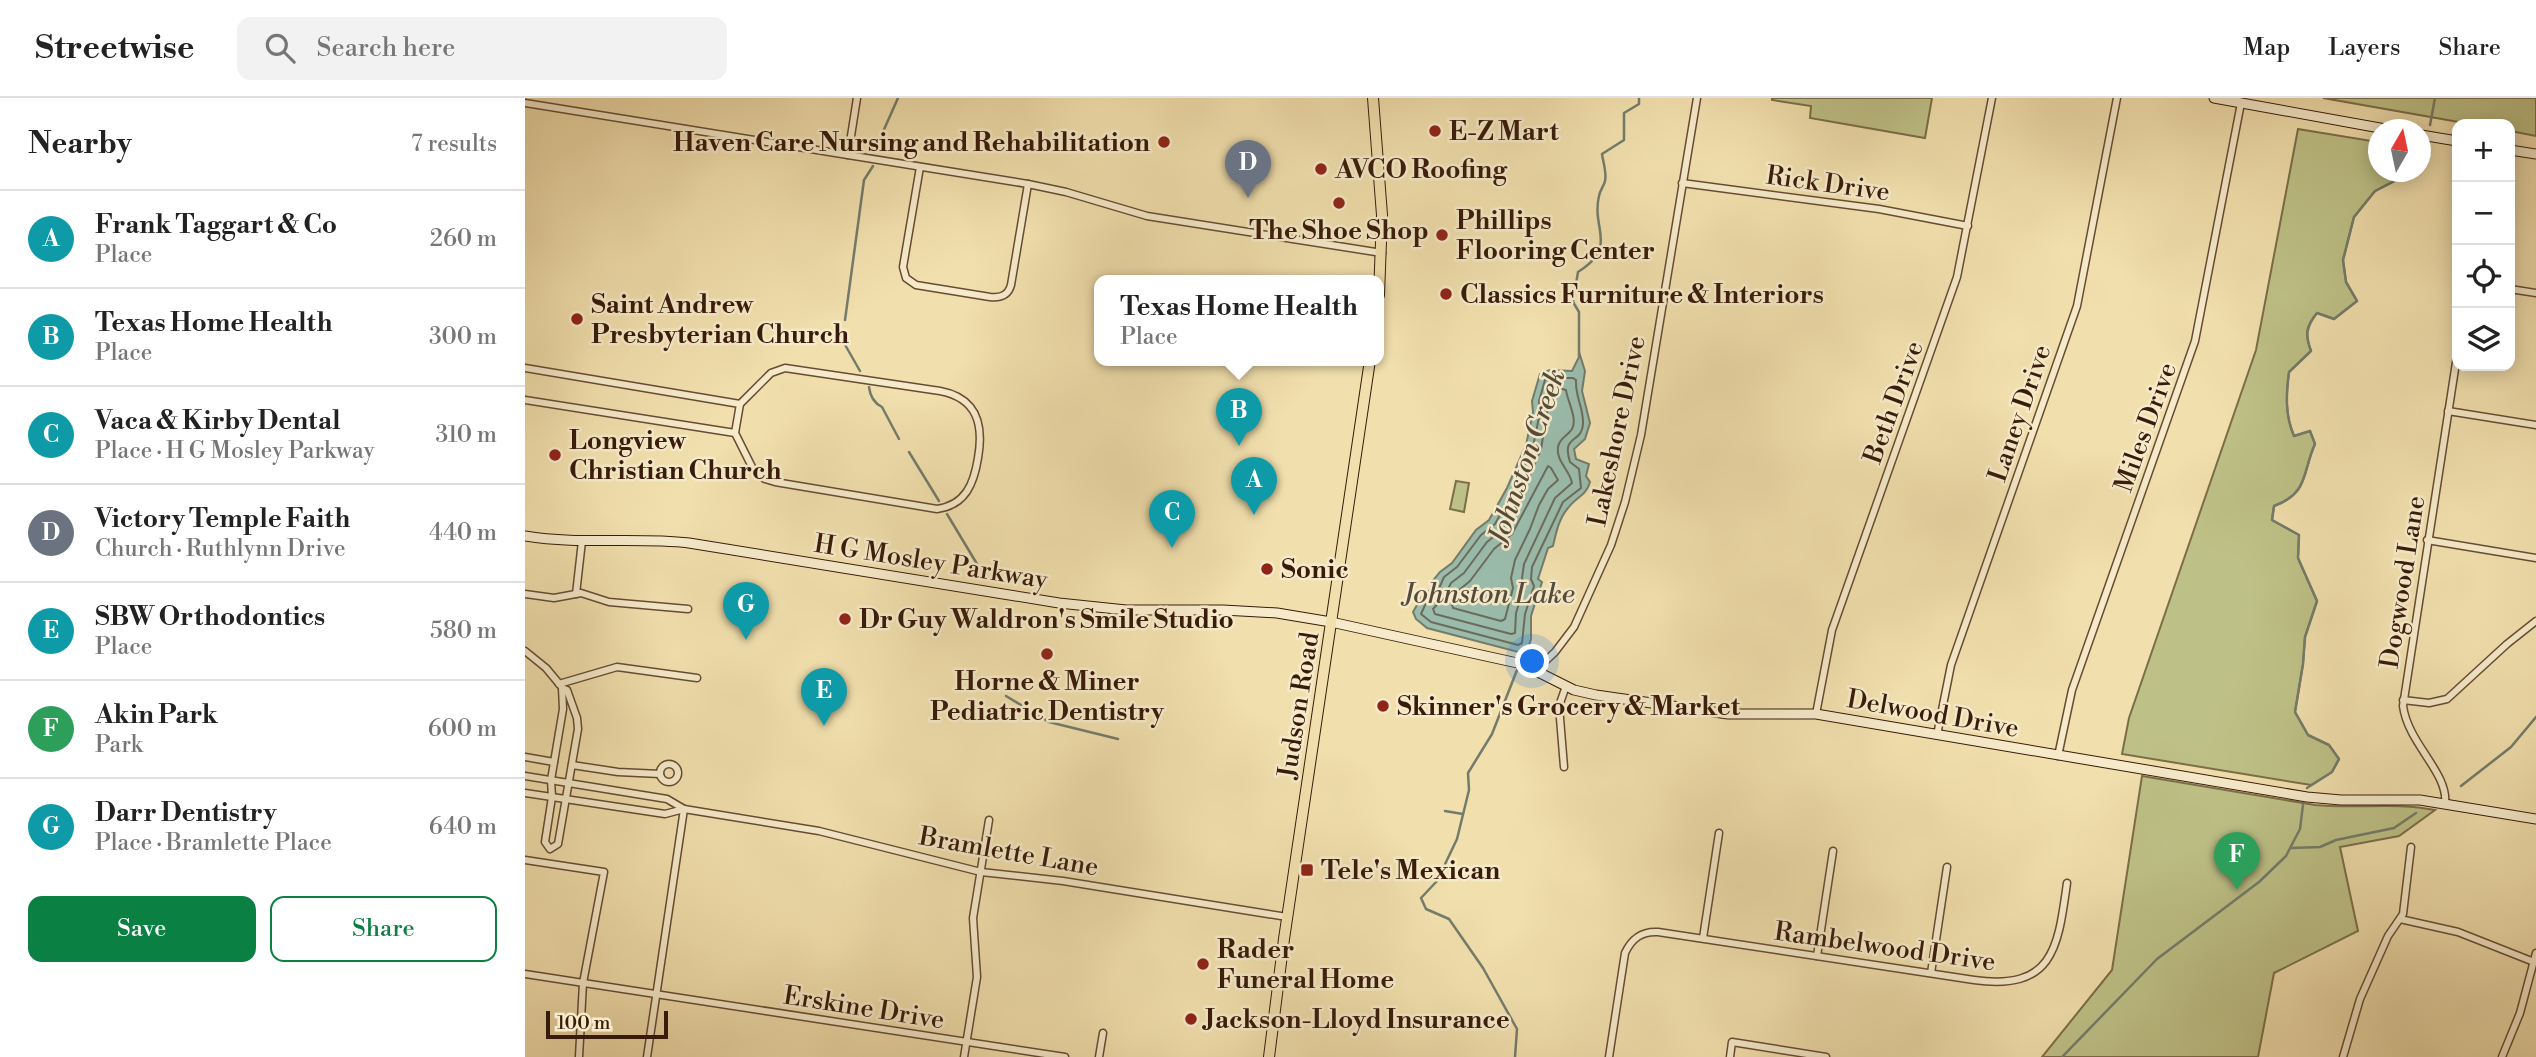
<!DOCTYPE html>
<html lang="en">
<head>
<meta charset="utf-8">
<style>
	:root { --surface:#fff; --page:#f2f2f2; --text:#222; --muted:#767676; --line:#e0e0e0; --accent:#0b8043 }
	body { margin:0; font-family:"Libre Bodoni",serif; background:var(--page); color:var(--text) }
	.controls { position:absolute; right:21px; top:21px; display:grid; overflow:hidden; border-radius:14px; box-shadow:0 4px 18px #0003 }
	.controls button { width:63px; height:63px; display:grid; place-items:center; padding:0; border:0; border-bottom:2px solid var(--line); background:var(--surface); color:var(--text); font:35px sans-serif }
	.compass { position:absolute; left:1843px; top:21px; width:63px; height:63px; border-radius:50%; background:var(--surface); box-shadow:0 4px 18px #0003; rotate:9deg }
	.scale { position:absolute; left:21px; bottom:18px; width:122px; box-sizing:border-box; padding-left:7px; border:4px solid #381b0a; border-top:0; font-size:19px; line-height:24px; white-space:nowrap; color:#381b0a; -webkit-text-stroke:5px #f6eaca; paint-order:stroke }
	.you { position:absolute; left:1008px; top:564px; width:24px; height:24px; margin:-18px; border:5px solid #fff; border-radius:50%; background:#1a73e8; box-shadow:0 0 0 10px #1a73e833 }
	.badge { display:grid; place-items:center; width:46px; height:46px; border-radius:50%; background:var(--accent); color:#fff; font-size:23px; font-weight:700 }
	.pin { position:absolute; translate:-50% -58px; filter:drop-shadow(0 2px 4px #0008) }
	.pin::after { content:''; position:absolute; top:37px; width:24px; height:21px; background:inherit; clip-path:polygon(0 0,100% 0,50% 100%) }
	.popup { position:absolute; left:569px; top:177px; width:290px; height:91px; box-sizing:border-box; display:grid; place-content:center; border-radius:14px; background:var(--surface); filter:drop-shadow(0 2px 5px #0005); font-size:23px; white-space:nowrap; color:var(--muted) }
	.popup b { font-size:26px; color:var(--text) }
	.popup::after { content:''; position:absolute; left:50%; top:100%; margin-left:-14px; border:14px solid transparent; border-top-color:var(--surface) }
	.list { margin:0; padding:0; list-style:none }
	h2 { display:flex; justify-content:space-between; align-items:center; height:91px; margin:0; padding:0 28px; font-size:30px }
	h2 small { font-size:23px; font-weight:400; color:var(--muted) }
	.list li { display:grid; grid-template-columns:46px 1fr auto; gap:21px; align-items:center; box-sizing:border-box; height:98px; padding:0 28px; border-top:2px solid var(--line) }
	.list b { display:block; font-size:26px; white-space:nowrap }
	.list p { margin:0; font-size:23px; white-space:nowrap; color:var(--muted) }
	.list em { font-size:23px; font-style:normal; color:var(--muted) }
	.actions { display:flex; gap:14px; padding:21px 28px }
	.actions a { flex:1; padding:16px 0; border:2px solid var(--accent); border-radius:14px; text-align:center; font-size:24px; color:var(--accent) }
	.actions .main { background:var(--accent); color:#fff }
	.icon { flex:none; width:38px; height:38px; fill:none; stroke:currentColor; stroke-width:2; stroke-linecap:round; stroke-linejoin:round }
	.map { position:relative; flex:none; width:2011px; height:959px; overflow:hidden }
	header { display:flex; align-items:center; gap:42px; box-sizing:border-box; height:98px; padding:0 35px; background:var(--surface); border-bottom:2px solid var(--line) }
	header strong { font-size:33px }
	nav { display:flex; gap:38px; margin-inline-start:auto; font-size:24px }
	.search { width:490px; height:63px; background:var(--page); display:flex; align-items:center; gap:18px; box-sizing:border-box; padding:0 24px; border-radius:14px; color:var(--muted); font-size:26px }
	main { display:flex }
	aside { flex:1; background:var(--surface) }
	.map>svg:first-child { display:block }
	.green { fill:#bec187; stroke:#7b6e48; stroke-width:2 }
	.water { fill:#9bbcac; stroke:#737c6b; stroke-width:2 }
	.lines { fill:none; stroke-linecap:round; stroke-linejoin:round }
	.shore { stroke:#6a6c5b; stroke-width:2 }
	.stream { stroke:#737c6b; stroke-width:2.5 }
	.street-casing { stroke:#664c33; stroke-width:9 }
	.secondary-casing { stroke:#381b0a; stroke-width:11 }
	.primary-casing { stroke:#381b0a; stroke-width:12 }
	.street { stroke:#f6eaca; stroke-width:6 }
	.secondary { stroke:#f6eaca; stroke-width:9 }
	.primary { stroke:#f1dfad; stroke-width:10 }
	.poi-dot { fill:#8f2418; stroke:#f6eaca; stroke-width:2.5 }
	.labels { text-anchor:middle; stroke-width:5; stroke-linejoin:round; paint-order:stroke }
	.poi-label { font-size:26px; font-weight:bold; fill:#381b0a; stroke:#f6eaca; text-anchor:start }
	.street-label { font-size:26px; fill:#381b0a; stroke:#f6eaca }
	.water-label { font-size:28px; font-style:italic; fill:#564b3b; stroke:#f6eaca }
</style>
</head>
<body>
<header>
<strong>Streetwise</strong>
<div class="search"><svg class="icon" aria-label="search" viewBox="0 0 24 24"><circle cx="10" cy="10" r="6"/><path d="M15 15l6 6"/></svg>Search here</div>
<nav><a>Map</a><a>Layers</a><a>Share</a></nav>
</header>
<main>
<aside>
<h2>Nearby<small>7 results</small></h2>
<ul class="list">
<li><span class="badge" style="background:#0f9aa8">A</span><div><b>Frank Taggart &amp; Co</b><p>Place</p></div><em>260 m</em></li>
<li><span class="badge" style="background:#0f9aa8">B</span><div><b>Texas Home Health</b><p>Place</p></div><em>300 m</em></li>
<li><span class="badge" style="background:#0f9aa8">C</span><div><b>Vaca &amp; Kirby Dental</b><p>Place · H G Mosley Parkway</p></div><em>310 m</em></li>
<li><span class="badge" style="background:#6b7280">D</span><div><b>Victory Temple Faith</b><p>Church · Ruthlynn Drive</p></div><em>440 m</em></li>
<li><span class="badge" style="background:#0f9aa8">E</span><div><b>SBW Orthodontics</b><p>Place</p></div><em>580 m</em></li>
<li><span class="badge" style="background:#2e9e5b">F</span><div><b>Akin Park</b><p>Park</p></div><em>600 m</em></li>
<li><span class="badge" style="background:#0f9aa8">G</span><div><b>Darr Dentistry</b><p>Place · Bramlette Place</p></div><em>640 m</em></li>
</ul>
<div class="actions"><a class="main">Save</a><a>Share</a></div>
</aside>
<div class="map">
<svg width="2011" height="959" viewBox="0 0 2011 959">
	<rect width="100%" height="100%" fill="#f1dfad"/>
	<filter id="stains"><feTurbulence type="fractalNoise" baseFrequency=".00286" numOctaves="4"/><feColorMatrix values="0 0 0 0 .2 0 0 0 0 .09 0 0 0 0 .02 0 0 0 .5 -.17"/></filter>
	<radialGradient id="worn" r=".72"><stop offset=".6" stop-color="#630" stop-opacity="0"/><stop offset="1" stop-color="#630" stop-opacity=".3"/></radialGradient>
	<!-- green -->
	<g class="green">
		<polygon points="1247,0 1407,0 1400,40 1285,20 1286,8 1247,2"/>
		<polygon points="1798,0 2011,0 2011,38 1985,33 1985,26 1945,26"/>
		<path d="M1773,31L1853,44L1854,74H1887L1850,93L1829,119L1818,162L1821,184L1832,203L1809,221L1792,215C1780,229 1780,237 1786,253L1764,274C1761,297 1760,317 1769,338L1785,333L1790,346C1777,374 1785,395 1749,408L1747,422L1774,437L1773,460L1792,503L1780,539L1778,566L1770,614L1783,637L1804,647L1814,661L1807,674L1786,687L1597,656L1604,620L1731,252Z"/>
		<polygon points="931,383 944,385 939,414 925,411"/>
		<path d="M1617,678L1790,707C1831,711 1870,704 1910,712L1874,738L1815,749L1833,833L1749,875L1733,959H1517L1587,872Z"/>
	</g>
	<!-- water -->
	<path class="water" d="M1055,257L1060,273L1057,293L1065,325L1060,341L1049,351L1051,361L1064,366L1061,378L1065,384C1061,398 1051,399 1043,410C1034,420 1031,435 1028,448L1023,450L1013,481L1017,484L1006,518V541L1001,556L902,530L891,521L888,514L896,500L906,491L907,484L915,474L927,465L951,432L964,422L982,390L1001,347L1008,314L1007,303L1015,276L1025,272L1047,273Z"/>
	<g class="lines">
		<!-- shore -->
		<g class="shore">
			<path d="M1026,280H1048L1051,282C1050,299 1059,311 1058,326C1057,346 1036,336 1045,364L1054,371L1056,390L1038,404L1007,469L1006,481L1009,488L1000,516L997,545L993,547L906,524L896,516L901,505L912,495L919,479L932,469L956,437L970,426L988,393L1008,349L1015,314L1014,303L1020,282Z"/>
			<path d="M1029,289L1041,292C1042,302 1053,321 1047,331C1043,338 1035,339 1033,349C1031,364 1045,372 1047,385L1030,400L999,466L997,480L999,490L991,515L990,535L986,536L910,516L908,511L919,499L926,485L939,475L962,444L977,432L996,398L1016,351L1026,291Z"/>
			<polygon points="1023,368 1026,370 1033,382 1023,391 1014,407 1005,431 990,462 986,480 988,490 980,521 976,523 928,510 927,506 933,493 945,483 969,451 987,436"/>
		</g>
		<!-- stream -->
		<g class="stream">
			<polyline points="1905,27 1910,0"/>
			<polyline points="349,54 373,0"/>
			<polyline points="1896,65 1900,52"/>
			<polyline points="320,222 339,82 348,68"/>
			<polyline points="319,245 335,273"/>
			<path d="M1054,258V214L1048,204L1053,174C1094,148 1066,132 1074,98C1075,92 1079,88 1080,83C1082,75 1078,64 1077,56L1099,42V15L1114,6V0"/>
			<path d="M344,289C345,298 349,305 357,309L374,341"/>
			<polyline points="384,354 414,403"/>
			<polyline points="422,416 455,471"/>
			<polyline points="481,598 524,624 593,641"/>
			<polyline points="1936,688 1986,649 2011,619"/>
			<path d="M1782,690L1807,674L1814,661L1804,647L1783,637L1770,614L1778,566L1780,539L1792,503L1773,460L1774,437L1747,422L1749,408C1784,395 1777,374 1790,346L1785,333L1769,338C1760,317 1761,297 1764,274L1786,253C1780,237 1781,229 1792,215L1809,221L1832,203L1821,184L1818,162L1829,119L1850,93L1887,74"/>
			<polyline points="920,713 938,716"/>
			<polyline points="1766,750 1795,749 1811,742 1869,730 1891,715"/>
			<polyline points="990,959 992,931 958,870 924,821 901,811 896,800 912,783 932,741 944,692 943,675 967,636 992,572"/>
			<polyline points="1537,959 1632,861 1734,784 1761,758 1775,731 1778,707"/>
		</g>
		<!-- street casing -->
		<g class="street-casing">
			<g id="street">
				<polyline points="0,5 503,86 541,94 622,118 857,155"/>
				<polyline points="323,57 332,0"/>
				<path d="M395,69L378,169L381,180L391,187L465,199C475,200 483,198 486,187L503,86"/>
				<polyline points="1157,85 1354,111 1443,128"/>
				<polyline points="1985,191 2011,195"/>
				<polyline points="0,270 215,306"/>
				<path d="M260,270L415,293C452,300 459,326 453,360C449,385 441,407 412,411L250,384L240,381L229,373L210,335L215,306L246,275Z"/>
				<polyline points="0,302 210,335"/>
				<polyline points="1923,313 2011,327"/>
				<polyline points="1902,442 2011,460"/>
				<polyline points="0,496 29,500 56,495 84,504 163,511"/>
				<polyline points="51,496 57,443"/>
				<polyline points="0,553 21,570 36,588"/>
				<polyline points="1012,571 1030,554 1049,529 1086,447 1100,404 1116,337 1172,0"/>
				<polyline points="34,586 92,569 172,580"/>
				<polygon points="37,590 42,592 52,620 53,631 33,746 25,751 20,744 27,699 26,682 38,611"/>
				<polyline points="1878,602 1904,605 1922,601 1982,546 2011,523"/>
				<polyline points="1291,616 1307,532 1432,179 1467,0"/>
				<polyline points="1412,637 1426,567 1552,208 1592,0"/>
				<polyline points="1533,658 1547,592 1670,243 1716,5"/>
				<polyline points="0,659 29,664"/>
				<circle cx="144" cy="675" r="9"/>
				<polyline points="47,667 93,674 135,676"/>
				<polyline points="1039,669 1034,608 1041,588"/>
				<polyline points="0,678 142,701 159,711 294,733 456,774 538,783 762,819"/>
				<polyline points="0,695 140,716 159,711"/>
				<path d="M1920,706C1924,675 1883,646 1878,608L1932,258"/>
				<polyline points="0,762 79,774 58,885 54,959"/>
				<polyline points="1875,821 1933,834 2009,864"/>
				<polyline points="1178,840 1194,735"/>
				<polyline points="1292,858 1308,753"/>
				<polyline points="1406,875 1422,769"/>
				<polyline points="0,876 540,959"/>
				<polyline points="122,959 159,711"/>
				<polyline points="439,959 452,879 448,820 464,722"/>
				<polyline points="574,959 578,935"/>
				<path d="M1084,959L1100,855C1107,840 1117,833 1133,834L1449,882C1529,893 1533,849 1542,785"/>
				<polyline points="1205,959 1207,944 1301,959"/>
				<polyline points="1818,959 1835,901 1863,838 1878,816 1886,749"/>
				<polyline points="1977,959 1995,915 2011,855"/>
			</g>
		</g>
		<!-- secondary casing -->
		<g class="secondary-casing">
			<g id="secondary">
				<polyline points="1689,0 1866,32"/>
				<polyline points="1896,37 1932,43"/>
				<polyline points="1985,52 2011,56"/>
				<path d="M0,438C54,447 110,439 164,445L534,505L601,512H698L752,515L806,524L997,566L1049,592L1071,597L1203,616H1291L1782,699L1816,702H1895L2011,721"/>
			</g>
		</g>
		<!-- primary casing -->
		<g class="primary-casing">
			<g id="primary">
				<polyline points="848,0 857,117 854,197"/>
				<polyline points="744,959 759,841 845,262"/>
			</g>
		</g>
		<!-- street -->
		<use href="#street" class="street"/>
		<!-- secondary -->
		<use href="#secondary" class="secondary"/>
		<!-- primary -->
		<use href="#primary" class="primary"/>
	</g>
	<!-- markers -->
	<g class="poi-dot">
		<circle cx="910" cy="33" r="7"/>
		<circle cx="639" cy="44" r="7"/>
		<circle cx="796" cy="71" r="7"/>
		<circle cx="814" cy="105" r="7"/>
		<circle cx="917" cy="137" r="7"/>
		<circle cx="921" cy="196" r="7"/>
		<circle cx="52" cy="221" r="7"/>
		<circle cx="30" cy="357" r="7"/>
		<circle cx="742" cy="471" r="7"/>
		<circle cx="320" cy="521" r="7"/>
		<circle cx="522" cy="556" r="7"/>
		<circle cx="858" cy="608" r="7"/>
		<rect x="775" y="765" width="14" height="14" rx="3.5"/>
		<circle cx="678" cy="866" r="7"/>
		<circle cx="666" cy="921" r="7"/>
	</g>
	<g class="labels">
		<!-- poi labels -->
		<g class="poi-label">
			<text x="924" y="42">E-Z Mart</text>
			<text x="625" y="53" text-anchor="end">Haven Care Nursing and Rehabilitation</text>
			<text x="810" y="80">AVCO Roofing</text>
			<text x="931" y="131">Phillips<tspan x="931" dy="30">Flooring Center</tspan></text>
			<text x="814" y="141" text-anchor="middle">The Shoe Shop</text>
			<text x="935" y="205">Classics Furniture &amp; Interiors</text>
			<text x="66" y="215">Saint Andrew<tspan x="66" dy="30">Presbyterian Church</tspan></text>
			<text x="44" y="351">Longview<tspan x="44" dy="30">Christian Church</tspan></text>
			<text x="756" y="480">Sonic</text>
			<text x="334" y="530">Dr Guy Waldron's Smile Studio</text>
			<text x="522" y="592" text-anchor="middle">Horne &amp; Miner<tspan x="522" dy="30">Pediatric Dentistry</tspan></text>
			<text x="872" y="617">Skinner's Grocery &amp; Market</text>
			<text x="796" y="781">Tele's Mexican</text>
			<text x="692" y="860">Rader<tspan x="692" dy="30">Funeral Home</tspan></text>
			<text x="680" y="930">Jackson-Lloyd Insurance</text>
		</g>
		<!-- street labels -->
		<g class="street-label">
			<text transform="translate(1303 85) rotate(8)" y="9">Rick Drive</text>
			<text transform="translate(1368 304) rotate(-70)" y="9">Beth Drive</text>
			<text transform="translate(1494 315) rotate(-71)" y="9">Laney Drive</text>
			<text transform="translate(1620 329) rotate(-70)" y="9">Miles Drive</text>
			<text transform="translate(1091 333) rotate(-78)" y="9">Lakeshore Drive</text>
			<text transform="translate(406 463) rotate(9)" y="9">H G Mosley Parkway</text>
			<text transform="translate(1877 484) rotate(-81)" y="9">Dogwood Lane</text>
			<text transform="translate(773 607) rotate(-81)" y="9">Judson Road</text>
			<text transform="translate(1408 615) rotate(10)" y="9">Delwood Drive</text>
			<text transform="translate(484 753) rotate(10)" y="9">Bramlette Lane</text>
			<text transform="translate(1360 848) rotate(8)" y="9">Rambelwood Drive</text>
			<text transform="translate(339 909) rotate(9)" y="9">Erskine Drive</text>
		</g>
		<!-- water labels -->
		<g class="water-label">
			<text transform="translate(1001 358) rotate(-71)" y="10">Johnston Creek</text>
			<text x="964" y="505">Johnston Lake</text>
		</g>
	</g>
	<rect width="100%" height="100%" filter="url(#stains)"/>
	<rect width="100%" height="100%" fill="url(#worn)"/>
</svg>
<div class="controls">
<button>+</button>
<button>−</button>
<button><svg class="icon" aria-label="locate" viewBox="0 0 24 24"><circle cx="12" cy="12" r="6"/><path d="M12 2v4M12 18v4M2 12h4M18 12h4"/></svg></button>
<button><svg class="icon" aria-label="layers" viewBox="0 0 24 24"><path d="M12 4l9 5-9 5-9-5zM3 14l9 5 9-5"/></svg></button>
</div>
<svg class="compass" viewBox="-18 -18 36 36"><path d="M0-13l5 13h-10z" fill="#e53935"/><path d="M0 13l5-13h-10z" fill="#767676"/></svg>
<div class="scale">100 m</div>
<div class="you"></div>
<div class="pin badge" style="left:729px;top:417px;background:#0f9aa8">A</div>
<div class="pin badge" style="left:714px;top:348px;background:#0f9aa8">B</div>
<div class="popup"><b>Texas Home Health</b>Place</div>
<div class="pin badge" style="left:647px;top:450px;background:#0f9aa8">C</div>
<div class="pin badge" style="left:723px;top:100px;background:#6b7280">D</div>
<div class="pin badge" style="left:299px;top:628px;background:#0f9aa8">E</div>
<div class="pin badge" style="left:1712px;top:792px;background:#2e9e5b">F</div>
<div class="pin badge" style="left:221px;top:542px;background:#0f9aa8">G</div>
</div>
</main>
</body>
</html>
